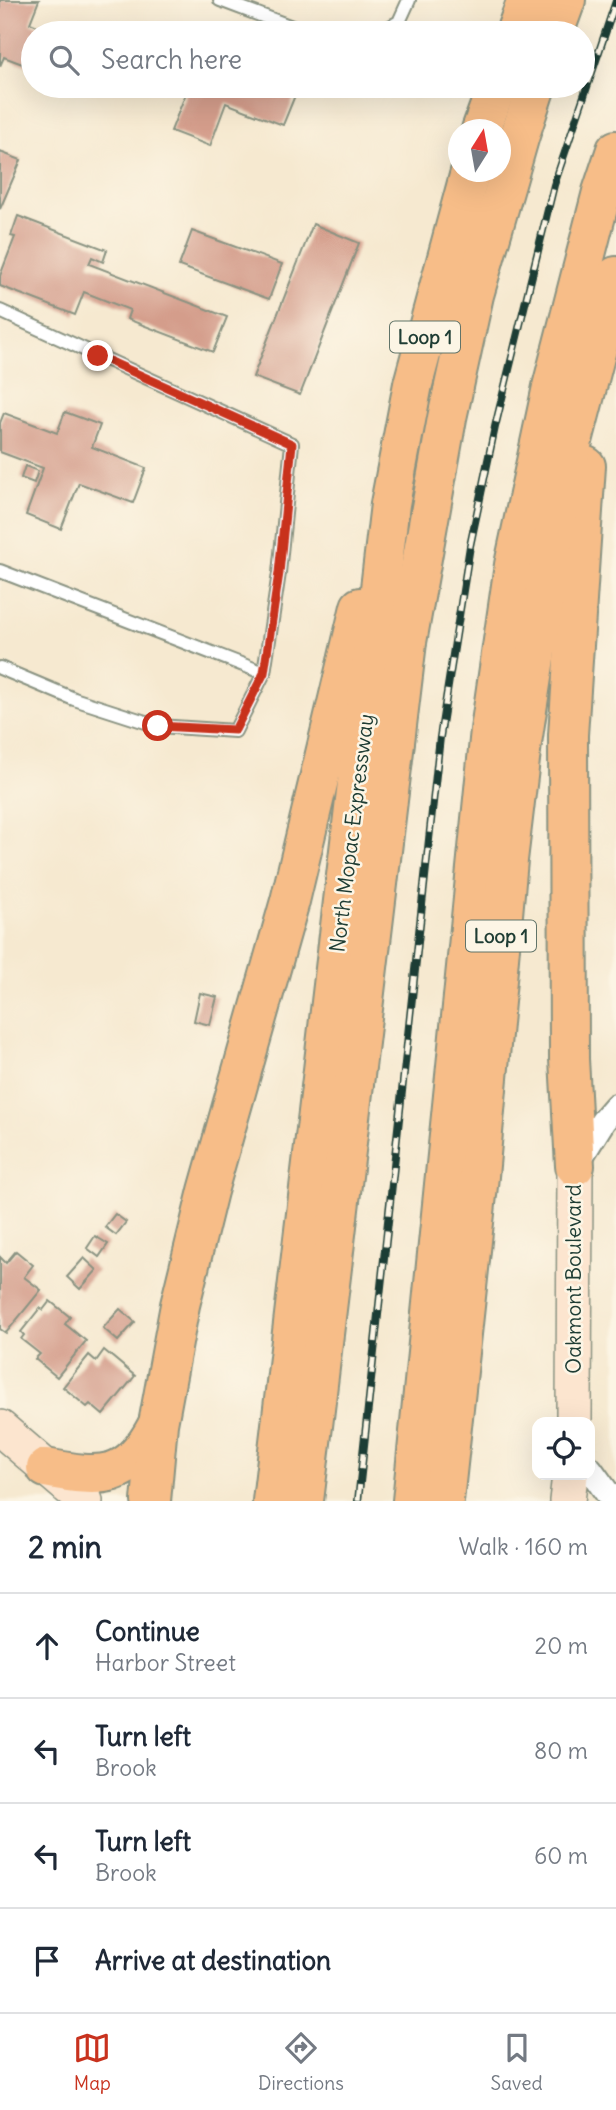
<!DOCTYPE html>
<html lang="en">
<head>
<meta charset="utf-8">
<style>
	:root { --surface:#fff; --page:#f2f2f3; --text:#1f2937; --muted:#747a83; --line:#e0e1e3; --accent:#c8321e }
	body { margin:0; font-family:Delius,sans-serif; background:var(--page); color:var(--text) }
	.controls { position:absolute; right:21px; bottom:21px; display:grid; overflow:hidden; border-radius:14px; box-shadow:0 7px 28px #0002 }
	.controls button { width:63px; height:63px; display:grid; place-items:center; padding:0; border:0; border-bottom:2px solid var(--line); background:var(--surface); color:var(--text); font:35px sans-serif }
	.compass { position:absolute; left:448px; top:119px; width:63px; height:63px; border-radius:50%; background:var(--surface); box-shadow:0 7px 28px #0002; rotate:11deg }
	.stop { position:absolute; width:21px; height:21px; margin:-16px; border:5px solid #c8321e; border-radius:50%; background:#fff }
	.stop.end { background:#c8321e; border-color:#fff; box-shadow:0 2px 7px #0008 }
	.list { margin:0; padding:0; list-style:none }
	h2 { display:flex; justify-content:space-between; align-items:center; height:91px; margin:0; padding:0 28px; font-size:30px }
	h2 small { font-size:23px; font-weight:400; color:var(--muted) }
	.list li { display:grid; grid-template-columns:46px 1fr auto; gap:21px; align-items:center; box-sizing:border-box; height:105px; padding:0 28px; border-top:2px solid var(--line) }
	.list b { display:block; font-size:26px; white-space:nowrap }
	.list p { margin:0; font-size:23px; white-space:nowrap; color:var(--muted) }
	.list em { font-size:23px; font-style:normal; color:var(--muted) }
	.icon { flex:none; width:38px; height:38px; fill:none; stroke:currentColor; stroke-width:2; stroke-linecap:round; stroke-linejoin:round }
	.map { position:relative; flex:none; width:616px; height:1501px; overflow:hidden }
	.search { position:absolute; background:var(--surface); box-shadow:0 7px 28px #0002; left:21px; right:21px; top:21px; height:77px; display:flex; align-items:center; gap:18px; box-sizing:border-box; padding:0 24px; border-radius:38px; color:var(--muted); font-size:26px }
	.sheet { height:511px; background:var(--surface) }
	nav { display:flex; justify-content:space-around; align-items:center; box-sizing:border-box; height:98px; border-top:2px solid var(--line); background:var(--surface); font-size:19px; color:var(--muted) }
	nav a { display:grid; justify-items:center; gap:4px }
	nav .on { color:var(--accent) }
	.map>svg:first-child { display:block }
	.building { fill:#d49d8b }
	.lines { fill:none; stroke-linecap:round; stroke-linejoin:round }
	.lane-casing { stroke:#8a9382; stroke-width:16 }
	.street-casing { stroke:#8a9382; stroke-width:28 }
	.secondary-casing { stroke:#8a9382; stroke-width:38 }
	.highway-casing { stroke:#8a9382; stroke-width:42 }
	.lane { stroke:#fff; stroke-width:12 }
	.street { stroke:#fff; stroke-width:24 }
	.secondary { stroke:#fce5cf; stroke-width:35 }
	.highway { stroke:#f7bd88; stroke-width:38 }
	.rail-casing { stroke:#1f3d34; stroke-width:8 }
	.rail { stroke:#fcf5e5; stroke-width:5; stroke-dasharray:16; stroke-linecap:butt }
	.route { stroke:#c8321e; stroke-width:9 }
	.labels { text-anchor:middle; stroke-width:5; stroke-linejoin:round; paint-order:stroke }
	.shield { fill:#fcf5e5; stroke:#617469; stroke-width:2 }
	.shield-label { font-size:19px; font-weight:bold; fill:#1f3d34 }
	.street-label { font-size:21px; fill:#1f3d34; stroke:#fcf5e5 }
</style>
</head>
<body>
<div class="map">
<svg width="616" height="1501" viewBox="0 0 616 1501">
	<rect width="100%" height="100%" fill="#fcf5e5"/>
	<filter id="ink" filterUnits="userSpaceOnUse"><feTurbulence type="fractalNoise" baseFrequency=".0143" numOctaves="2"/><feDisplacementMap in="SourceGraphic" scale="14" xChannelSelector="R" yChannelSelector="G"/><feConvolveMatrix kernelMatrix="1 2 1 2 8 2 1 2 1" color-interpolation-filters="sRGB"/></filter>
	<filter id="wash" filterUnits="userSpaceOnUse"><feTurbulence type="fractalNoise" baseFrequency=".00686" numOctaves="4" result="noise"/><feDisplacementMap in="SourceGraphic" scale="28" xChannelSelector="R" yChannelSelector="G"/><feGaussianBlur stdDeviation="1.57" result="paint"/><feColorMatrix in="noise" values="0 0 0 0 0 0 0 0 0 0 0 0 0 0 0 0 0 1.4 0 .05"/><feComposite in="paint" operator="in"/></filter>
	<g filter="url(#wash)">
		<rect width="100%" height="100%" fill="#f6e9d0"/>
		<g id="blocks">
			<!-- building -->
			<g class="building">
				<polygon points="0,0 39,0 30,23 55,33 33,33 33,68 4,57 0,66"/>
				<polygon points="182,86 293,86 298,88 283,125 226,103 210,146 171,131 188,88"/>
				<polygon points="0,152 21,160 0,209"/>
				<polygon points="18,216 107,250 103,262 92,257 89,264 227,317 213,352 127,319 130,310 84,292 75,315 0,286 0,276 15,237 11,236"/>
				<polygon points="313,224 359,243 300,395 253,377"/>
				<polygon points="192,231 282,264 269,299 179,266"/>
				<polygon points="65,412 100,425 92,447 146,468 133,503 79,483 61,529 26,515 43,468 0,452 0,423 4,413 57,433"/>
				<polygon points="25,466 38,471 34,483 21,478"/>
				<polygon points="200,993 217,997 210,1025 194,1021"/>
				<polygon points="115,1214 126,1222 116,1235 105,1227"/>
				<polygon points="95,1236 108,1244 99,1257 87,1248"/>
				<polygon points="16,1251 33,1265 24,1277 41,1290 6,1333 0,1329 0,1257 6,1263"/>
				<polygon points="84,1258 97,1270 80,1289 67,1277"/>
				<polygon points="50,1301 70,1317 65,1324 86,1341 57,1377 35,1359 40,1354 21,1339 24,1335 21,1332 40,1308 43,1310"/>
				<polygon points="120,1309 135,1322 118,1341 103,1328"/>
				<polygon points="104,1350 135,1376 103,1415 90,1404 87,1407 63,1387 89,1355 96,1361"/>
			</g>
		</g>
	</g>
	<g filter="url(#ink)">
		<use href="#blocks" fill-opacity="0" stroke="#8a9382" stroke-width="2"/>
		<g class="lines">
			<!-- lane casing -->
			<g class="lane-casing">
				<g id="lane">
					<polyline points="220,0 308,33"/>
					<polyline points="379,33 399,22 409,0"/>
					<polyline points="0,311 292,444 279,573 264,673 235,731 158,726 74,699 0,668"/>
					<polyline points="0,571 264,673"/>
				</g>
			</g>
			<!-- street casing -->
			<g class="street-casing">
				<g id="street">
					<polyline points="575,1166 603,1121 616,1106"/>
					<polyline points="590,1469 613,1501"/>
				</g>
			</g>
			<!-- secondary casing -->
			<g class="secondary-casing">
				<g id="secondary">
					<polyline points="574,1422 575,1166"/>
					<polyline points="0,1428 85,1501"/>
					<polyline points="567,1501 570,1475"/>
				</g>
			</g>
			<!-- highway casing -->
			<g class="highway-casing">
				<g id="highway">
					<polyline points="515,33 527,0"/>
					<polyline points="554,33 566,0"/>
					<polyline points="481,130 497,86"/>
					<polyline points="575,1166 569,1059 568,735 586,466"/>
					<path d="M46,1468C103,1479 128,1480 157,1426"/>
					<polyline points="151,1501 158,1424 180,1305 208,1191 290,901 360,607"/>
					<polyline points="272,1501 390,504 413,384 470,172"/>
					<polyline points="304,1501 407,642 447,418 474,295 520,135 536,86"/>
					<polyline points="412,1501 490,730 514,565 552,387 602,192 616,150"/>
					<polyline points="444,1501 479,1176 508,860 522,743 561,487 616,276"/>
				</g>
			</g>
			<!-- lane -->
			<use href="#lane" class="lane"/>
			<!-- street -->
			<use href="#street" class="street"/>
			<!-- secondary -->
			<use href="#secondary" class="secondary"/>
			<!-- highway -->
			<use href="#highway" class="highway"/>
			<!-- rail casing -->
			<g class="rail-casing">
				<polyline id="rail" points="358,1501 440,737 470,546 495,427 554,185 616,1"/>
			</g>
			<!-- rail -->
			<use href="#rail" class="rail"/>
		</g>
	</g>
	<g class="lines" filter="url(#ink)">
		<!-- route -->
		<polyline class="route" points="98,356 292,444 279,573 264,673 235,730 158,726"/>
	</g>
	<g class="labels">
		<!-- shield labels -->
		<g class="shield">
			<rect x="390" y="321.5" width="70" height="31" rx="5"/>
			<rect x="466" y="920.5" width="70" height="31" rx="5"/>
		</g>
		<g class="shield-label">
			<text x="425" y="344">Loop 1</text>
			<text x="501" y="943">Loop 1</text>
		</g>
		<!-- street labels -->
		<g class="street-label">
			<text transform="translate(352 833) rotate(-83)" y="7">North Mopac Expressway</text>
			<text transform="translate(574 1279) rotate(-90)" y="7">Oakmont Boulevard</text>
		</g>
	</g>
</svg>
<div class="controls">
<button><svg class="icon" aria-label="locate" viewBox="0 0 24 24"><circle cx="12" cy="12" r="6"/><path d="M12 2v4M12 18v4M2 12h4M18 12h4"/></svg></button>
</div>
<svg class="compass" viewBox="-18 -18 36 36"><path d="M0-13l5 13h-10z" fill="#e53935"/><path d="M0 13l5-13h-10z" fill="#747a83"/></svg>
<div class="stop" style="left:158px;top:726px"></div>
<div class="stop end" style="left:98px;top:356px"></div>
<div class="search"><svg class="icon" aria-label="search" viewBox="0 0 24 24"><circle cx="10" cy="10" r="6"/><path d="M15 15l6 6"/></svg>Search here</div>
</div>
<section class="sheet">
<h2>2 min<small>Walk · 160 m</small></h2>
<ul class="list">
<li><svg class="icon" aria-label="ahead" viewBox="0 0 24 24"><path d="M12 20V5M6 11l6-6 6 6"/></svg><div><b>Continue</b><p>Harbor Street</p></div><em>20 m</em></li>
<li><svg class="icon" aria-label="left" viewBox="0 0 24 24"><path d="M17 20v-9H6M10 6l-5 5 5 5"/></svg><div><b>Turn left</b><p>Brook</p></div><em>80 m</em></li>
<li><svg class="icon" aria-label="left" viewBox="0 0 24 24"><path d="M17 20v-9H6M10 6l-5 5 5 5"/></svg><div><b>Turn left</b><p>Brook</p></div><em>60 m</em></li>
<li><svg class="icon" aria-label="arrive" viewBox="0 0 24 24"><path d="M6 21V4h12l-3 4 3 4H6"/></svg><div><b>Arrive at destination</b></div></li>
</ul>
</section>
<nav>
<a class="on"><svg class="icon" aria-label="map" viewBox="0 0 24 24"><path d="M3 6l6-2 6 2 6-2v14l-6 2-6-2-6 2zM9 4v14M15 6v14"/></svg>Map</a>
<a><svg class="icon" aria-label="directions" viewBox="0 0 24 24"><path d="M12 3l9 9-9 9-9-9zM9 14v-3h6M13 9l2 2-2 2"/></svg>Directions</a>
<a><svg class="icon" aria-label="saved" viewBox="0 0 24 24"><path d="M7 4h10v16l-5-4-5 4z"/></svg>Saved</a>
</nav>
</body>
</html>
